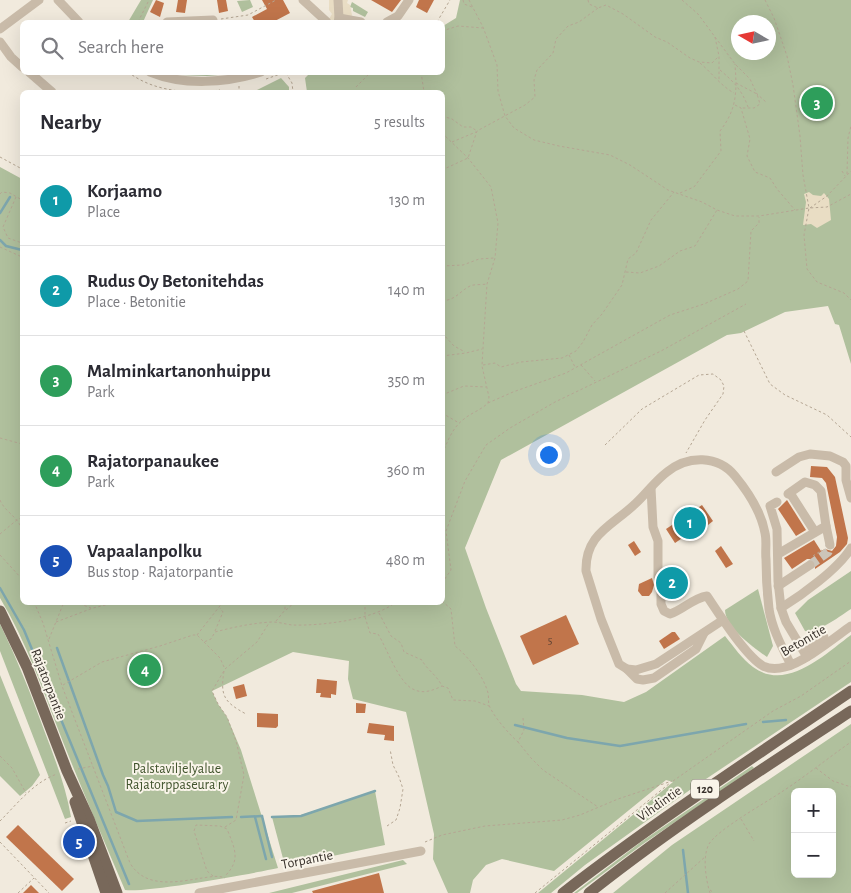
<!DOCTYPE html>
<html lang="en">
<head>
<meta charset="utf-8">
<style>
	:root { --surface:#fff; --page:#f7f7f7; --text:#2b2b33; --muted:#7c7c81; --line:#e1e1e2; --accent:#0b8043 }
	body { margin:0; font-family:"Alegreya Sans",sans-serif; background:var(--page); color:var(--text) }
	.controls { position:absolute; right:15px; bottom:15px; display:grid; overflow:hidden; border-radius:8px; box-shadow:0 5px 20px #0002 }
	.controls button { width:45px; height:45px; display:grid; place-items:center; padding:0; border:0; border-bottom:1px solid var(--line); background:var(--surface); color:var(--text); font:25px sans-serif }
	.compass { position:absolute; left:731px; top:15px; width:45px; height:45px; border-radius:50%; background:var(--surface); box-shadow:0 5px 20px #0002; rotate:279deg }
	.you { position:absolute; left:548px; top:454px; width:18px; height:18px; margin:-12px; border:4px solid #fff; border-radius:50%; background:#1a73e8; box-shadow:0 0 0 8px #1a73e833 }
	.badge { display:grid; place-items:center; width:32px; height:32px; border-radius:50%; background:var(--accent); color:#fff; font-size:16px; font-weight:700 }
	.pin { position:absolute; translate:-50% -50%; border:2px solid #fff; box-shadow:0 1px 5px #0006 }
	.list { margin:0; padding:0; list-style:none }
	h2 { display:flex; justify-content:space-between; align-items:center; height:65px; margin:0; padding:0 20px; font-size:21px }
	h2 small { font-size:16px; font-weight:400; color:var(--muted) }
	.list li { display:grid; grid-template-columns:32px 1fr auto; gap:15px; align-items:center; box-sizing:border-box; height:90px; padding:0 20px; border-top:1px solid var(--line) }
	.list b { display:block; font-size:19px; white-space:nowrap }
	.list p { margin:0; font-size:16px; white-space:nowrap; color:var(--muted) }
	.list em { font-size:16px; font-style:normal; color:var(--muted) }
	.icon { flex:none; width:28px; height:28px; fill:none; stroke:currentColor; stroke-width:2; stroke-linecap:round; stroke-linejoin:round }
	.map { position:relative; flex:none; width:851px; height:893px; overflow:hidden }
	.search { position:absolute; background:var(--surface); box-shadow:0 5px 20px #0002; left:20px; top:20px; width:425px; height:55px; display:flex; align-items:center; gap:12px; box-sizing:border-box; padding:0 18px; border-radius:8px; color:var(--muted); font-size:19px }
	.panel { position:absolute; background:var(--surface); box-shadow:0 5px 20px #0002; left:20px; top:90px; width:425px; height:515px; border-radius:8px }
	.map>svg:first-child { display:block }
	.green { fill:#b0c09d; fill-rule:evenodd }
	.plaza { fill:#e9ddc4 }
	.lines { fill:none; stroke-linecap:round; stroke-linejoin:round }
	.stream { stroke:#7da6ad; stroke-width:2.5 }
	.building { fill:#c1754b }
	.minor-tunnel { stroke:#ccc5b9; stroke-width:9; stroke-dasharray:9 4.5; stroke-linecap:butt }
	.path { stroke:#b5a693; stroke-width:1; stroke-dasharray:2.5 2.5; stroke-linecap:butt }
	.minor { stroke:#c9bba9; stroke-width:9 }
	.major { stroke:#78685a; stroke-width:11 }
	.labels { text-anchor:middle; stroke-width:4; stroke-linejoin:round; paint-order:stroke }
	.number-label { font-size:11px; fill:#594032 }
	.shield { fill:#f9f4e9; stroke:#706a63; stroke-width:1 }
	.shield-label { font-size:12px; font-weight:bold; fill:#362f29 }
	.street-label { font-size:14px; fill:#362f29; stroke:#f9f4e9 }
	.park-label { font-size:14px; fill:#41542d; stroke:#f9f4e9 }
</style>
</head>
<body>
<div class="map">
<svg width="851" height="893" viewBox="0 0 851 893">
	<rect width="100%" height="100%" fill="#f1eadd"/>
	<!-- green -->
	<g class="green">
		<polygon points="141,0 153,0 143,22 128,22"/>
		<polygon points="250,0 253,7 242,12 237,1"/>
		<path d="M460,0H851V364L839,325L835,324L828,306L785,312L741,333L727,335L501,460L465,548L486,608L516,684L521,691L582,695L624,702L646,692L725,636C734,647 742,659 753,667C787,692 825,654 851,635V682L694,787L585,865L551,893H538L673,782L666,780L554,871L502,859L486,865L473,880L470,893H448L433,859L434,834L406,712L353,699L348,679L349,661L293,652L212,691L218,704L227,717L241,750L278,868C251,874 145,893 125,890C104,841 83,792 63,742C44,693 27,643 0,598V167L22,179V602H442V92H307L305,78L311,72H442L443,26L456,18ZM738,22H768V52H738Z"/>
		<polygon points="352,2 368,12 365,17 353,11 353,8 350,7"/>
		<polygon points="180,72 241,73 207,76 180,75"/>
		<polygon points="281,78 289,87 289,92 255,91"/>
		<path d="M851,571V609C840,616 817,634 805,631L795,613L808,600Z"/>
		<path d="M758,589L773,646L767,657C754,648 725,627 725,610Z"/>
		<path d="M0,624C17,659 31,694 44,730C55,759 66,787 71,817L65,819L0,651Z"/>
		<polygon points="0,675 40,775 32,786 20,796 0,776"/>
		<path d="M851,724V893H613L672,845ZM795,792H832V874H795Z"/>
		<polygon points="752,766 754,768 643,844 577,893 574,893 641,842"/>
		<polygon points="375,791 385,845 285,866 272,817 301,815"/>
		<polygon points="403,860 407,864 292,893 269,893"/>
	</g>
	<!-- plaza -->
	<g class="plaza">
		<polygon points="329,0 348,0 347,3 350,5 352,15 349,22 338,22 329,19 332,14 329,10"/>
		<polygon points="809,192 813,195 821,196 824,193 829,199 831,220 817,228 811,224 803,225 806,202 804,194"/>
	</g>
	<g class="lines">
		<!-- stream -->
		<g class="stream">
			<polyline points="0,213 10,197"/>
			<polyline points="0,240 6,246 22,250"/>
			<polyline points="0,588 24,630 129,884"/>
			<polyline points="57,648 103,775 108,786 116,812 137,821 232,817"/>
			<polyline points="763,722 786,720"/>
			<polyline points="515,725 567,738 620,746 746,724"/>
			<polyline points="262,816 272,857"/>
			<polyline points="241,817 262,816"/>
			<polyline points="255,817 266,859"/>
			<polyline points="272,817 301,816 375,791"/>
			<polyline points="683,850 688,893"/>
		</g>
	</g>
	<!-- building -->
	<g class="building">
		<polygon points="156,0 164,3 160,17 150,12"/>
		<polygon points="178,0 187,0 185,13 176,12"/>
		<polygon points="217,0 226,0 228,11 219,13"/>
		<polygon points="262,0 283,0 290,13 273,22 255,22 252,17 267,9"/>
		<polygon points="371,0 401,0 392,12"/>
		<polygon points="419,0 434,0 427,13 416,7"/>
		<polygon points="811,466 827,467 835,477 848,538 847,544 840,552 815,569 815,562 810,559 807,559 792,569 784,558 814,540 821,551 825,549 832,551 836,546 837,537 826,483 822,478 810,477"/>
		<polygon points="787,500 806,530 796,536 778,509"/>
		<polygon points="702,505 713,521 708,525 706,522 675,543 666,529"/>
		<polygon points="634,541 641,552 635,556 628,545"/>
		<polygon points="721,546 733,564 726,568 715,551"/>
		<polygon points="672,569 687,589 677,595 664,576 664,574"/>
		<polygon points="652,578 654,585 652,592 649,596 642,596 638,591 639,584"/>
		<polygon points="566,615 579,644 533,665 520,636"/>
		<polygon points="672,632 675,632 680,639 664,649 659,641"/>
		<polygon points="317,679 337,681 336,695 331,694 331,698 320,697 321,693 316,693"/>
		<polygon points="244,684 247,696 236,699 233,687"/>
		<polygon points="356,703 366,704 365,713 356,713"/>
		<polygon points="257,713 278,714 278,726 276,728 257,727"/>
		<polygon points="369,723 394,726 394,741 384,740 385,735 367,733"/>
		<polygon points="18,825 74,879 62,891 6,837"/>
		<polygon points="379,873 384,893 313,893 312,891"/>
		<polygon points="31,885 39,893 23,893"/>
	</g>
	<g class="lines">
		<!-- minor-tunnel -->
		<polyline class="minor-tunnel" points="810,565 828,552 830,545"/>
		<!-- path -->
		<g class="path">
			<polyline points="463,0 464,4 472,7"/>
			<polyline points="469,0 483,27 497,65 498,91 505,116 514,128 534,140 559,146 610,155 630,165 668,190 702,202 717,210 735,216 759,216 809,208 827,207 851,194"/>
			<polyline points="588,0 589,4 598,8 606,5 623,14 655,37 667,42 690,58 699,62 712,63 719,56"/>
			<polyline points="682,0 698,14 735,64 750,79 757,94 766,102"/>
			<polyline points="765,0 774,18 787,56 793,85 800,136 803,175 809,208 804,235 807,269 817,282 844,293 851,300"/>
			<polyline points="221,19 248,15 276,0"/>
			<polyline points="138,22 149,0"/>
			<polyline points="437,22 450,0"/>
			<polyline points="442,31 458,26 483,28"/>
			<polyline points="715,37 719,56 719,80"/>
			<path d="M700,63C712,73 721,86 734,93"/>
			<path d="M720,70C733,81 742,90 748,107"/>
			<path d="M128,72C154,92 189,94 220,90"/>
			<polyline points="421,72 424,92"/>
			<polyline points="286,73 292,83 293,92"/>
			<polyline points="266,79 286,72"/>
			<polyline points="736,83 757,94 760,104 754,108 742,108"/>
			<polyline points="239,86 239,92"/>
			<polyline points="356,87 371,72"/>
			<polyline points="735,105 741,108 750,139 747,156 755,172 770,178 777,189 795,210"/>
			<polyline points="442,116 452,119 463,127 471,127 477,131"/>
			<path d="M442,133L468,158L491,187L498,223L495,258L487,284L483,348L482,366L489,397L488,403C481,410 471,413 464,419C452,428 448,441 442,454"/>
			<polyline points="452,142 476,132"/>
			<polyline points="0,157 22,169"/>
			<polyline points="442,170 468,158 477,131 525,105 535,97 534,80 537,70 553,53 556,39 568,26 579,22 598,8"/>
			<polyline points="842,171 845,176"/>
			<polyline points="847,174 848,138 851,126"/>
			<path d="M680,193L694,187L721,151L720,131C737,109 737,92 735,64"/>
			<polyline points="0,194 2,192 10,193 22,200"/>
			<polyline points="16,197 3,227 8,238 22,243"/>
			<polyline points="810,208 827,196 851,171"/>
			<polyline points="0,247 22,257"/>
			<polyline points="442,266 463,265 479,259 494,258"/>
			<polyline points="626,272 640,273 659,266 680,251 695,246 717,210"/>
			<path d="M442,301C456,300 460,291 470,286C474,284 482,285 487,284"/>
			<polyline points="22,323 22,325"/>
			<polyline points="744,331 770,384 785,395 827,415 851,437"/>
			<polyline points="442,333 454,346 465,352"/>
			<polyline points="569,355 575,367"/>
			<polyline points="442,356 466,353 482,349"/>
			<polyline points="483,365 495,363 501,367 521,362 562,358 576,351 583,342 592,325 602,314 622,285 628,259 636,253 651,220 674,192"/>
			<polyline points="581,365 595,381"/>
			<polyline points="442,395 464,386 486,387"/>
			<polyline points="488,403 513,392 566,373 670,315 704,304 738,289 748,281 751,231 759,223 759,217"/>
			<polyline points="442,413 459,423"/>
			<polyline points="0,438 22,444"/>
			<polyline points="605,445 642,409 699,375 713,374 721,380 724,386 723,394 705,420 686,453"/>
			<path d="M0,500C5,512 16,515 22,529"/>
			<polyline points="0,534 18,519 22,518"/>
			<polyline points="0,555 22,579"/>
			<polyline points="813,556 822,550"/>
			<polyline points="442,583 451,570 446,531 465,481 486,445 510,428 555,402 661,351 746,304"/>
			<path d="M442,601L451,609L455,646C468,656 484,677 488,693C489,697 488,701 489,705C493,716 509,734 518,742"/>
			<path d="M34,602L43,623L62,686L130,863C145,889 177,882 202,878C210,877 218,875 225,878"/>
			<polyline points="75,602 91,608"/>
			<path d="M365,602V617L370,633L378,634C387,648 399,685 415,690C424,694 434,690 442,686"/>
			<polyline points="286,610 295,602"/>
			<path d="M379,613L391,636L401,643L404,652L422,660C426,669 436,674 442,686L448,688L453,700L475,701L489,706"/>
			<polyline points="276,621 285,610 285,602"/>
			<polyline points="56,622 93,608 118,602"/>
			<polyline points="215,631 223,612 220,608"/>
			<polyline points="197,635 223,602"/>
			<polyline points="49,639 64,602"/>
			<polyline points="204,642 220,658 224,667"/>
			<path d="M224,671C220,696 224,702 246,714"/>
			<path d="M63,685L102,662L160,646L193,635H197L204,642L211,639L215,632C234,627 253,623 272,622C279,622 285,624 292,625C320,626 374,620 396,602"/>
			<polyline points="523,718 524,730 518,742 531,758 543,770 598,807"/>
			<polyline points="0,756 12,768 26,793"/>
			<polyline points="816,768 833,781 851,787"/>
			<polyline points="78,769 93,766"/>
			<polyline points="673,781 773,711 801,696 851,661"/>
			<polyline points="741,819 754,841"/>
			<path d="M0,821C17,804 34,782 57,774"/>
			<polyline points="65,823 71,821"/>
			<polyline points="387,826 396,820 400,808 403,789 399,777 393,765 390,749"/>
			<polyline points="225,827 236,820 244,775 236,741 227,717 218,704 212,691 225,669 257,642 269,623"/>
			<polyline points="0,842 49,893"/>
			<polyline points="425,842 442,835 485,826 562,820 580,815 618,799 672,781"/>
			<polyline points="74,850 81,848"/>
			<path d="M213,876L207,871L194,831L196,825L220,826L227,829C235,849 241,860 225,876"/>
			<polyline points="710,890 714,893"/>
			<polyline points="18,893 34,878"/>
			<polyline points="535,893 670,783"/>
			<polyline points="665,893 706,856"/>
			<path d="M710,893C706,880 702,857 709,844C718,829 767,802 783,791C806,776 828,758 851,742"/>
		</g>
		<!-- minor -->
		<g class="minor">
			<polyline points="58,0 79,22"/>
			<polyline points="303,0 327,22"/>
			<polyline points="339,18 361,22"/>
			<polyline points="167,22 213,20"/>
			<polyline points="338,22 339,18 338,0"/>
			<polyline points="387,22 398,16 409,0"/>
			<polyline points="0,29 39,0"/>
			<polyline points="0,42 11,57 22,67"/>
			<polyline points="29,72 52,92"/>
			<path d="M150,72C184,86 226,83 261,72"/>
			<polyline points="776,472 799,457 810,454 830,456 843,462 846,466 846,480 851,498"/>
			<path d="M651,488L653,527L658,541V577L661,589V604L664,611L670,614C683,610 693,598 707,596C719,614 745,655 763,666C769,669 778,669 785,667C805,662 834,638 851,626"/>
			<polyline points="790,493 815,532"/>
			<polyline points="777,502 770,506 777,529 778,581 781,608 786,622 807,657"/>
			<polyline points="826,526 830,545"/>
			<polyline points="778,554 826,526 821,491 815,485 805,482 788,494"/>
			<polyline points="778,586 810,565"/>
			<path d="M781,608C802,595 838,569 851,548"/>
			<path d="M723,620L656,664L636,670L627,669L619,664L601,619L586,571C585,534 612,526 635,504C646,494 655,481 667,472C688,455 718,455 735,476C749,493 761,511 765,533C767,541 765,551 766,559C766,576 767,592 769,609C772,629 782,647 791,665"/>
			<polyline points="802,648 809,647 824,637"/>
			<polyline points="627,669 637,679 643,680 654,678 696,649 704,633"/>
			<polyline points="199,893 421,851"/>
		</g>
		<!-- major -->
		<g class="major">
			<polyline points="0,611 27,667 67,771 89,819 117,893"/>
			<polyline points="75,802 106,893"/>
			<path d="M563,893C656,821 754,757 851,691"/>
			<path d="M589,893C672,827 762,769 851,711"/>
		</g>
	</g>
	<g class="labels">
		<!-- number labels -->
		<g class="number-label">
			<text x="550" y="644">5</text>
		</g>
		<!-- shield labels -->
		<rect class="shield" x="691" y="779.5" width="28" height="19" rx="4"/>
		<g class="shield-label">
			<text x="705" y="793">120</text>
		</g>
		<!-- street labels -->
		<g class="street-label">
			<text transform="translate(803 640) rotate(-30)" y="5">Betonitie</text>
			<text transform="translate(49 684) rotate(69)" y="5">Rajatorpantie</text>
			<text transform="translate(659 803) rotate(-35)" y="5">Vihdintie</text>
			<text transform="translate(307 859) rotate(-11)" y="5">Torpantie</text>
		</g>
		<!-- park labels -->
		<g class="park-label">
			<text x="177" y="773">Palstaviljelyalue<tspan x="177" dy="16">Rajatorppaseura ry</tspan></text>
		</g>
	</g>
</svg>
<div class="controls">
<button>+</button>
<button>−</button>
</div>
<svg class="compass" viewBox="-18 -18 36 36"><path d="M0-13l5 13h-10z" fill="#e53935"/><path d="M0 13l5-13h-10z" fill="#7c7c81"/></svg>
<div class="you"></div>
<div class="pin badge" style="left:690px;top:523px;background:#0f9aa8">1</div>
<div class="pin badge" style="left:672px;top:583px;background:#0f9aa8">2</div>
<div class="pin badge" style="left:817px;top:103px;background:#2e9e5b">3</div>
<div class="pin badge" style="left:145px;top:670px;background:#2e9e5b">4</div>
<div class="pin badge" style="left:79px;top:842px;background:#1a4fb4">5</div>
<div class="search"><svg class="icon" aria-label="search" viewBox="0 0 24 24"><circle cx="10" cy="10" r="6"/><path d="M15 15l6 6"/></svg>Search here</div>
<section class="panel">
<h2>Nearby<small>5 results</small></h2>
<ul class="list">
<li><span class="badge" style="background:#0f9aa8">1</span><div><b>Korjaamo</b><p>Place</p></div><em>130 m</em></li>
<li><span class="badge" style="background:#0f9aa8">2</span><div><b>Rudus Oy Betonitehdas</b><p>Place · Betonitie</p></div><em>140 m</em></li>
<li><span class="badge" style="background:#2e9e5b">3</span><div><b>Malminkartanonhuippu</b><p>Park</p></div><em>350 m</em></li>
<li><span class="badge" style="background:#2e9e5b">4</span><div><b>Rajatorpanaukee</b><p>Park</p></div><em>360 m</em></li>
<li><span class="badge" style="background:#1a4fb4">5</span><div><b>Vapaalanpolku</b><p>Bus stop · Rajatorpantie</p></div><em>480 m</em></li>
</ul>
</section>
</div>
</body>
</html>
